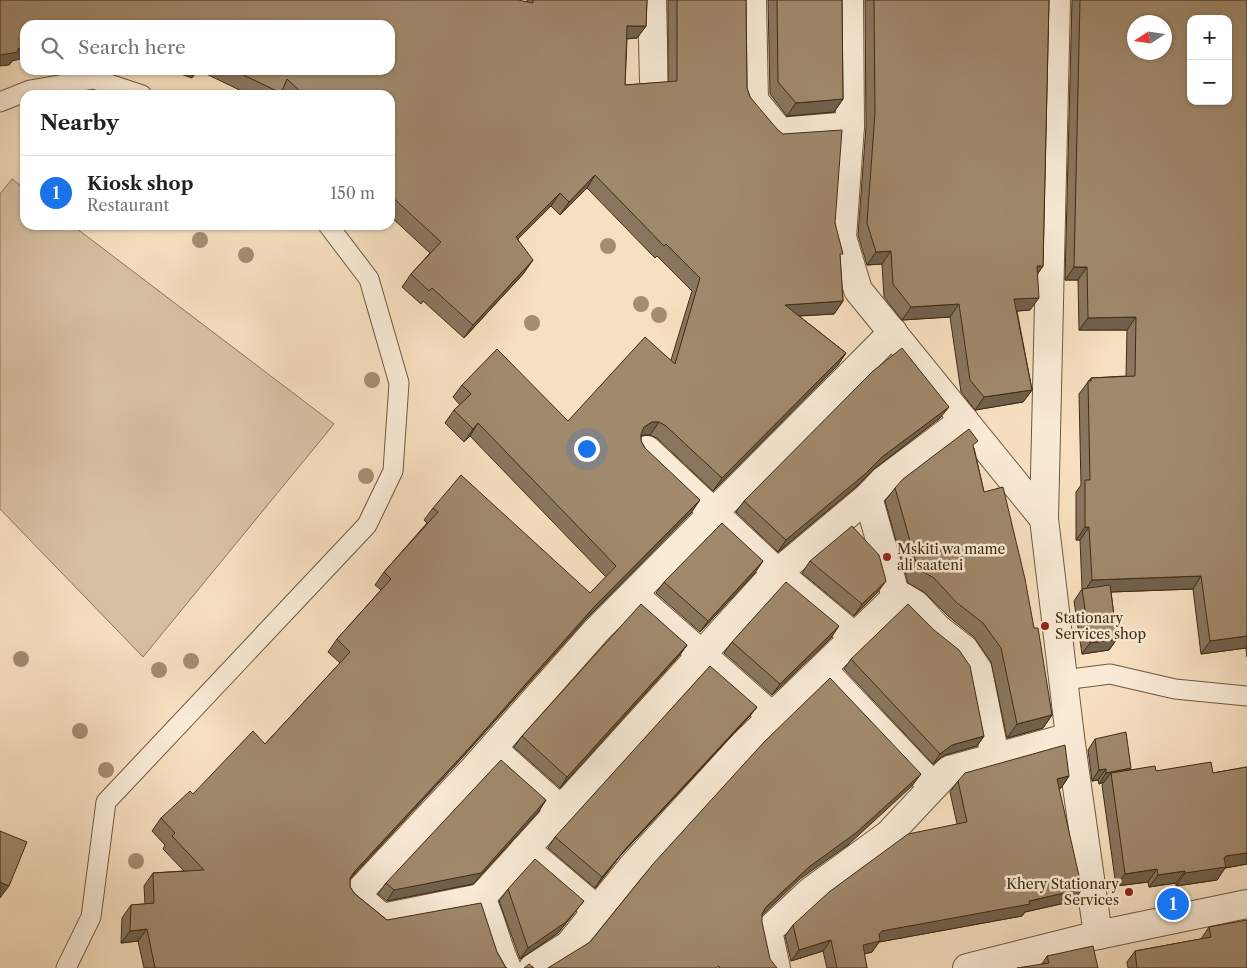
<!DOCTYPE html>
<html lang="en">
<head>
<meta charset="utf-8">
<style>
	:root { --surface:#fff; --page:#f6f6f6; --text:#202124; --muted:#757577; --line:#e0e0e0; --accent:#1a73e8 }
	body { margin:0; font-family:"Libre Caslon Text",serif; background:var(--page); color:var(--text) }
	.controls { position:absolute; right:15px; top:15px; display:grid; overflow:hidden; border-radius:10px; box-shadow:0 1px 4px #0004 }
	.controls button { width:45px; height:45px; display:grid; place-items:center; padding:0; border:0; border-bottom:1px solid var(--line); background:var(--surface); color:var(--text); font:25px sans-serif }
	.compass { position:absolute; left:1127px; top:15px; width:45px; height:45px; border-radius:50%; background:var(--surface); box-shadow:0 1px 4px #0004; rotate:258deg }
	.you { position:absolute; left:586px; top:448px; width:18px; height:18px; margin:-12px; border:4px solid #fff; border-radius:50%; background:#1a73e8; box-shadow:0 0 0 8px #1a73e833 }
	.badge { display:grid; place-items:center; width:32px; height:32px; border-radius:50%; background:var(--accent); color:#fff; font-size:16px; font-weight:700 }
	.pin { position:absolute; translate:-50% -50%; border:2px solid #fff; box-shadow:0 1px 5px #0006 }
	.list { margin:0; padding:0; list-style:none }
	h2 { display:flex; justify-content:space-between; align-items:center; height:65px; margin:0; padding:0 20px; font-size:21px }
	h2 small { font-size:16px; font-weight:400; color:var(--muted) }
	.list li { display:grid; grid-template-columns:32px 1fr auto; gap:15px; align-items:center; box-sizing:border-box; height:75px; padding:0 20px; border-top:1px solid var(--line) }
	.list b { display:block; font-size:19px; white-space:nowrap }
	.list p { margin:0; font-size:16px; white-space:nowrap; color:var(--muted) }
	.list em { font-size:16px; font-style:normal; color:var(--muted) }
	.icon { flex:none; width:28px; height:28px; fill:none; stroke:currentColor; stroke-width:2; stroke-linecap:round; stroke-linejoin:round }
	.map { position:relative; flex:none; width:1247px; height:968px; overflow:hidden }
	.search { position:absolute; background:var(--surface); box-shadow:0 1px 4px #0004; left:20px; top:20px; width:375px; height:55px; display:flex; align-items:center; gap:12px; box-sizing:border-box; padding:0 18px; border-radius:15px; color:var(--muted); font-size:19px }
	.panel { position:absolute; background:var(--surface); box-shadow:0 1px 4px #0004; left:20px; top:90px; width:375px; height:140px; border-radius:15px }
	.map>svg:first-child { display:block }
	.green { fill:#d8c1a3; stroke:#8c765b }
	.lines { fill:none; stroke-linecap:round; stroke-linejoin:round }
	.service-casing { stroke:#6e583e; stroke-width:21 }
	.minor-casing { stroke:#6e583e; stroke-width:30 }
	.tertiary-casing { stroke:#6e583e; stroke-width:30 }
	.service { stroke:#faebd7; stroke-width:19 }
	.minor { stroke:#faebd7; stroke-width:28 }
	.tertiary { stroke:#faebd7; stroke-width:28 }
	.tree { fill:#a38d71 }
	.wall { fill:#8a765e; stroke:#412b13 }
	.shaded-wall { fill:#70604c; stroke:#412b13 }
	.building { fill:#a0896d; stroke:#412b13; fill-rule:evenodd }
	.poi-dot { fill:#8f2418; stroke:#faebd7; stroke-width:2 }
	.labels { text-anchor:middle; stroke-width:5; stroke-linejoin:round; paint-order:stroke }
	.poi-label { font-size:14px; fill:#412b13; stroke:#faebd7; text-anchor:start }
</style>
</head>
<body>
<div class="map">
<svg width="1247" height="968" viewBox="0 0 1247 968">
	<rect width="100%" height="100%" fill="#f7e0c1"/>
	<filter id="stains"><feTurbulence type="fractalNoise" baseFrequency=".004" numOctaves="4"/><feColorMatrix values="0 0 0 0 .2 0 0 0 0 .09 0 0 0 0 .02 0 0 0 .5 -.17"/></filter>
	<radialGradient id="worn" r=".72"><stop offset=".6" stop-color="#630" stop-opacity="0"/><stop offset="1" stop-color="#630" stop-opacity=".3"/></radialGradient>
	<!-- green -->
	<polygon class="green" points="12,179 25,189 25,225 72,225 334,424 143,657 0,509 0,194"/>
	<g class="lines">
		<!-- service casing -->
		<g class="service-casing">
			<g id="service">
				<polyline points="0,102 30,90 94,79 142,95"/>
				<polyline points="1064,680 1110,674 1175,689 1247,696"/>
				<polyline points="66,968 91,917 106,802 367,525 393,471 399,383 369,279 328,225"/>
			</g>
		</g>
		<!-- minor casing -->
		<g class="minor-casing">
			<g id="minor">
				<polyline points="652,0 654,81"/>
				<polyline points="752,0 754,100 780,132 850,126"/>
				<polyline points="849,0 850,126 842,237 858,290 1044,519 1070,737 1098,935"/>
				<polyline points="647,450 778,573 856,638"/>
				<polyline points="868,497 896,597"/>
				<polyline points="1044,519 1056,0"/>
				<polyline points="633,594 773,717"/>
				<polyline points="823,670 933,786"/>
				<polyline points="493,749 561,810"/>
				<polyline points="525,849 596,909"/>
				<polyline points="481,898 770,579 868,497 883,481 964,420"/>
				<path d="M507,968C496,945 492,920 481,898L382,918L356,895L473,770L596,631L893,332"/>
				<polyline points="533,968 569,945 632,867 744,744 896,597 903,597 916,605 937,628 964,649 978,670 995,757"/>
				<polyline points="776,968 768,931 811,891 889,834 949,770 1070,737"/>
			</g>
		</g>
		<!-- tertiary casing -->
		<g class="tertiary-casing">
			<polyline id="tertiary" points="967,968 1098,935 1247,904"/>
		</g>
		<!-- service -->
		<use href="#service" class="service"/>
		<!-- minor -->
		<use href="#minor" class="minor"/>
		<!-- tertiary -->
		<use href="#tertiary" class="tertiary"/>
	</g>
	<!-- trees -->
	<g class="tree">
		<circle cx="200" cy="240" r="8"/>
		<circle cx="608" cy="246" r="8"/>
		<circle cx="246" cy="255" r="8"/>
		<circle cx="641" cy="304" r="8"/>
		<circle cx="659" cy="315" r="8"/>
		<circle cx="532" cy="323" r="8"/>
		<circle cx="372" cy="380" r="8"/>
		<circle cx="366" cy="476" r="8"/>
		<circle cx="21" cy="659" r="8"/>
		<circle cx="191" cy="661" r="8"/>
		<circle cx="159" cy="670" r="8"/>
		<circle cx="80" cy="731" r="8"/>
		<circle cx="106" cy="770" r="8"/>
		<circle cx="136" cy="861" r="8"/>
	</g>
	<!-- wall -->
	<g class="wall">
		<polygon points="0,0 527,2 527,0 647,0 646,26 637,38 627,39 625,85 668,82 668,0 746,0 747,88 750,97 835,223 840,258 843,301 834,314 799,316 846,353 837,366 713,491 657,438 650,435 643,435 641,436 641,441 645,448 691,513 584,621 461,759 350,879 350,887 355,894 387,920 497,952 506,968 507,968 144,968 138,941 121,943 122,918 131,905 145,904 144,886 153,873 184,871 163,849 165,845 152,831 161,818 193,794 265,744 340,663 328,652 337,639 381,590 375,585 384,572 427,523 424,520 433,508 590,593 606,577 470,436 464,442 445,423 454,410 460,405 453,397 462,385 568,421 671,360 692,291 657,256 655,258 587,188 560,215 551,206 518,239 524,273 464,338 423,301 421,304 402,287 411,274 430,253 390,216 390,95 282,95 280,94 279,95 250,95 198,70 390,70 25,25 12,61 9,65"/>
		<polygon points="768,0 842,0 843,99 834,112 787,116 770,94"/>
		<polygon points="865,0 1049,0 1043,266 1038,273 1030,310 1017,311 1032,390 1023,402 975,410 961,392 950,317 902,320 884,297 882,264 867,265 858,235 866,126"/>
		<polygon points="1072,0 1247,0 1247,657 1246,648 1201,654 1193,589 1111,592 1117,639 1109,650 1082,654 1074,601 1082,589 1080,540 1076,540 1076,492 1081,485 1079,394 1091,378 1126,376 1127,330 1079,330 1078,280 1065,280"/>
		<polygon points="940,418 874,469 857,486 778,552 736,512 744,501"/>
		<polygon points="974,448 984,492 1034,628 1052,715 1043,728 1007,738 991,662 974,637 948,616 924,592 908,583 885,501 895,488"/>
		<polygon points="810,561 878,592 854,616 802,573"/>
		<polygon points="755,573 700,632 656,593 664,582"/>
		<polygon points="831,638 772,695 724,653 732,642"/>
		<polygon points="687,645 679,656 560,788 514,747 522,736"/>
		<polygon points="851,659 984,736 977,746 945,755 933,764 844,669"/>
		<polygon points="757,707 749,717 620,856 595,888 548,848 555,837"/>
		<polygon points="1095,739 1131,768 1129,770 1213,773 1247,767 1247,864 1225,868 1217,880 1176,886 1176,883 1149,887 1148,882 1116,886 1102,785 1104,782 1099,784 1098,780 1092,781 1088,750"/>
		<polygon points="1069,776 1061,788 1059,788 1074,901 1025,912 1022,916 879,942 872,952 864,954 867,968 827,968 823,951 791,961 785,936 793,925 957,824 950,792 958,781"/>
		<polygon points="546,800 539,811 473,884 387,901 378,894 386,883"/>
		<polygon points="508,889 575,912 558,933 520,959 499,901"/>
		<polygon points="1209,927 1247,968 1128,968 1127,962 1135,951 1201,939"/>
		<polygon points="1047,956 1098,968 1042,964"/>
	</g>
	<!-- shaded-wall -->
	<g class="shaded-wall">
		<polygon points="627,26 646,26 637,38 618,39"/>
		<polygon points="25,47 25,58 12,61 9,65 0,66 0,55 18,49"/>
		<polygon points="170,70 198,70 192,78"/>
		<polygon points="843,99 834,112 787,116 796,103"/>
		<polygon points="595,175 587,188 560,215 569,202"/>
		<polygon points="560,193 551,206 507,250 516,237"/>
		<polygon points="891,251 882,264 867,265 876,252"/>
		<polygon points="533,260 524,273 464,338 473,325"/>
		<polygon points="1037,266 1043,266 1034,279"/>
		<polygon points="1074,267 1087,267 1078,280 1065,280"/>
		<polygon points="1039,298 1030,310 1005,312 1014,299"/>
		<polygon points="843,301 834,314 776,317 785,305"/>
		<polygon points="959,304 950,317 902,320 911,307"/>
		<polygon points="1136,317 1127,330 1079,330 1088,318"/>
		<polygon points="846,353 837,366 713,491 722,478"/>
		<polygon points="1032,390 1023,402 975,410 984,397"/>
		<polygon points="949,407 940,418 874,469 857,486 778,552 786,540 882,457"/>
		<polygon points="652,422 659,422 650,435 643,435 635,440 644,427"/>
		<polygon points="478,423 470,436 464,442 473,429"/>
		<polygon points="700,500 691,513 584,621 461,759 345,884 354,872 593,608"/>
		<polygon points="1085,527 1089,527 1080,540 1076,540"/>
		<polygon points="763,561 755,573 700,632 708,621"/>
		<polygon points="1201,576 1193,589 1083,593 1092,580"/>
		<polygon points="886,581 878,592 854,616 862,604"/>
		<polygon points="839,626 831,638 772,695 780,684"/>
		<polygon points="1247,636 1247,646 1246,648 1201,654 1210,641"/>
		<polygon points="1117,639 1109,650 1082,654 1090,643"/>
		<polygon points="687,645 679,656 560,788 567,777"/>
		<polygon points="757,707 749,717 620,856 595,888 602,877 628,846"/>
		<polygon points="1052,715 1043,728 1007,738 1017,724"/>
		<polygon points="984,736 977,746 945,755 933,764 940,754 952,745"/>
		<polygon points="1131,768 1123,778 1111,773 1104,782 1099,784 1106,773"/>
		<polygon points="1106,769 1098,780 1092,781 1099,770"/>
		<polygon points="921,774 912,786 848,845 800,879 757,920 766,907 809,867"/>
		<polygon points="1069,776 1061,788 1049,790 1057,779"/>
		<polygon points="546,800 539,811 473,884 387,901 394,890"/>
		<polygon points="1247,853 1247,864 1225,868 1217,880 1176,886 1185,873 1224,858 1226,856"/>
		<polygon points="1157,869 1148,882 1116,886 1125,874"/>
		<polygon points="1185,871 1176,883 1149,887 1158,875"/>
		<polygon points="0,882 9,886 0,898"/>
		<polygon points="1082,889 1074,901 1025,912 1022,916 879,942 872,952 855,956 863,945 882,931 1029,901"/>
		<polygon points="584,901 575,912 558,933 520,959 528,948"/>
		<polygon points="147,929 138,941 121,943 130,931"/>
		<polygon points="831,940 823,951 791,961 799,950"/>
	</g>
	<!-- building -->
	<g class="building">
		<polygon points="0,0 518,0 533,3 533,0 647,0 646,26 627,26 625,85 677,81 677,0 746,0 747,88 750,97 777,129 783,134 842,130 835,223 843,254 840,254 843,301 785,305 846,353 722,478 666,426 659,422 652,422 644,427 641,434 641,441 645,448 700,500 593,608 470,747 354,872 350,878 350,887 355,894 387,920 481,903 497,952 506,968 507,968 155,968 147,929 130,931 131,905 154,903 153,873 204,870 172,836 175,833 161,818 190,791 193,794 253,731 265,744 350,652 337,639 391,579 384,572 438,512 433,508 461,475 590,593 616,566 478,423 473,429 454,410 471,394 462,385 497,349 568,421 645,337 675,364 700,278 666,244 664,246 595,175 569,202 560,193 516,237 533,260 473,325 432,288 429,291 411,274 441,242 390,195 390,95 304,95 287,79 281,93 233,70 390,70 390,25 25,25 25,47 18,49 18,52 0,55"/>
		<polygon points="777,0 842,0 843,99 796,103 778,82"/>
		<polygon points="874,0 1049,0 1043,266 1037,266 1039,298 1014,299 1032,390 984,397 970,380 959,304 911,307 893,284 891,251 876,252 867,223 875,113"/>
		<path d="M1080,0H1247V636L1210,641L1201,576L1092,580L1089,527H1085V480H1090L1088,381H1091V378L1135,376L1136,317L1088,318L1087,267H1074ZM1191,19H1228V101H1191ZM1134,22H1164V52H1134Z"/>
		<polygon points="902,348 949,407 882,457 865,474 786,540 744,501 873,371"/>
		<polygon points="969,429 978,441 973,445 984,492 1003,487 1025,579 1034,628 1038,628 1052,715 1017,724 1001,648 983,623 957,603 934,578 918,569 895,488 903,479"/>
		<polygon points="722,523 763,561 708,621 664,582"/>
		<polygon points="852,526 879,555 886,581 862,604 810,561"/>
		<polygon points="786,582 839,626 780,684 732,642"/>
		<polygon points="1110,585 1117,639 1090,643 1082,589"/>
		<polygon points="641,604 687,645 567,777 522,736"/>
		<polygon points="908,604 934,630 959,650 970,666 984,736 952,745 940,754 851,659"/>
		<polygon points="710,666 757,707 628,846 602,877 555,837"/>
		<polygon points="830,678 921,774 857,832 809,867 766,907 762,914 762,922 770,959 777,968 719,968 719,966 716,968 548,968 590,942 653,864 764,742"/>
		<polygon points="1126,732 1131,768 1106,773 1106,769 1099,770 1095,739"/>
		<polygon points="1065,745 1069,776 1057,779 1082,889 1029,901 1030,904 882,931 879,934 880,941 863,945 867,968 837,968 831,940 799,950 793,925 829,892 908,834 967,822 958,781 965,773"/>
		<polygon points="501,760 546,800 481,873 394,890 386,883"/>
		<polygon points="1211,762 1213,773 1247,767 1247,853 1226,856 1224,858 1226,867 1185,873 1185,871 1158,875 1157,869 1125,874 1111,773 1155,766 1156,771"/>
		<polygon points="0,831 27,842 9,886 0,882"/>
		<polygon points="535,859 584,901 566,922 528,948 508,889"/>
		<polygon points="1247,920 1247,968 1137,968 1135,951 1211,937 1209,927"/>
		<polygon points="1093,946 1098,968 1017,968 1049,963 1047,956"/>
		<polygon points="529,964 534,968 524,968"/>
	</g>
	<!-- markers -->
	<g class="poi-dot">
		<circle cx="887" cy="557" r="5"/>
		<circle cx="1045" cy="626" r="5"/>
		<circle cx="1129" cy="892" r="5"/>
	</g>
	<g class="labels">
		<!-- poi labels -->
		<g class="poi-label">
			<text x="897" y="554">Mskiti wa mame<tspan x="897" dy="16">ali saateni</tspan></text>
			<text x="1055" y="623">Stationary<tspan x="1055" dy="16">Services shop</tspan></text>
			<text x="1119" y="889" text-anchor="end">Khery Stationary<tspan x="1119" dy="16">Services</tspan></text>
		</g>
	</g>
	<rect width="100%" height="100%" filter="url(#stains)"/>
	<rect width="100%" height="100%" fill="url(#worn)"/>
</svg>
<div class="controls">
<button>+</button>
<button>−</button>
</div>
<svg class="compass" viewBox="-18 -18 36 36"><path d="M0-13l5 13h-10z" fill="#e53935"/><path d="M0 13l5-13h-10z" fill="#757577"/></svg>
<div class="you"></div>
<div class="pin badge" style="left:1173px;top:904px">1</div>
<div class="search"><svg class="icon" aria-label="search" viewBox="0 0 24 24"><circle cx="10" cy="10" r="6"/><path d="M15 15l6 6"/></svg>Search here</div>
<section class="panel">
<h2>Nearby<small></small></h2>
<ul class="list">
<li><span class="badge">1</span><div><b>Kiosk shop</b><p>Restaurant</p></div><em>150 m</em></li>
</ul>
</section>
</div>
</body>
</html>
